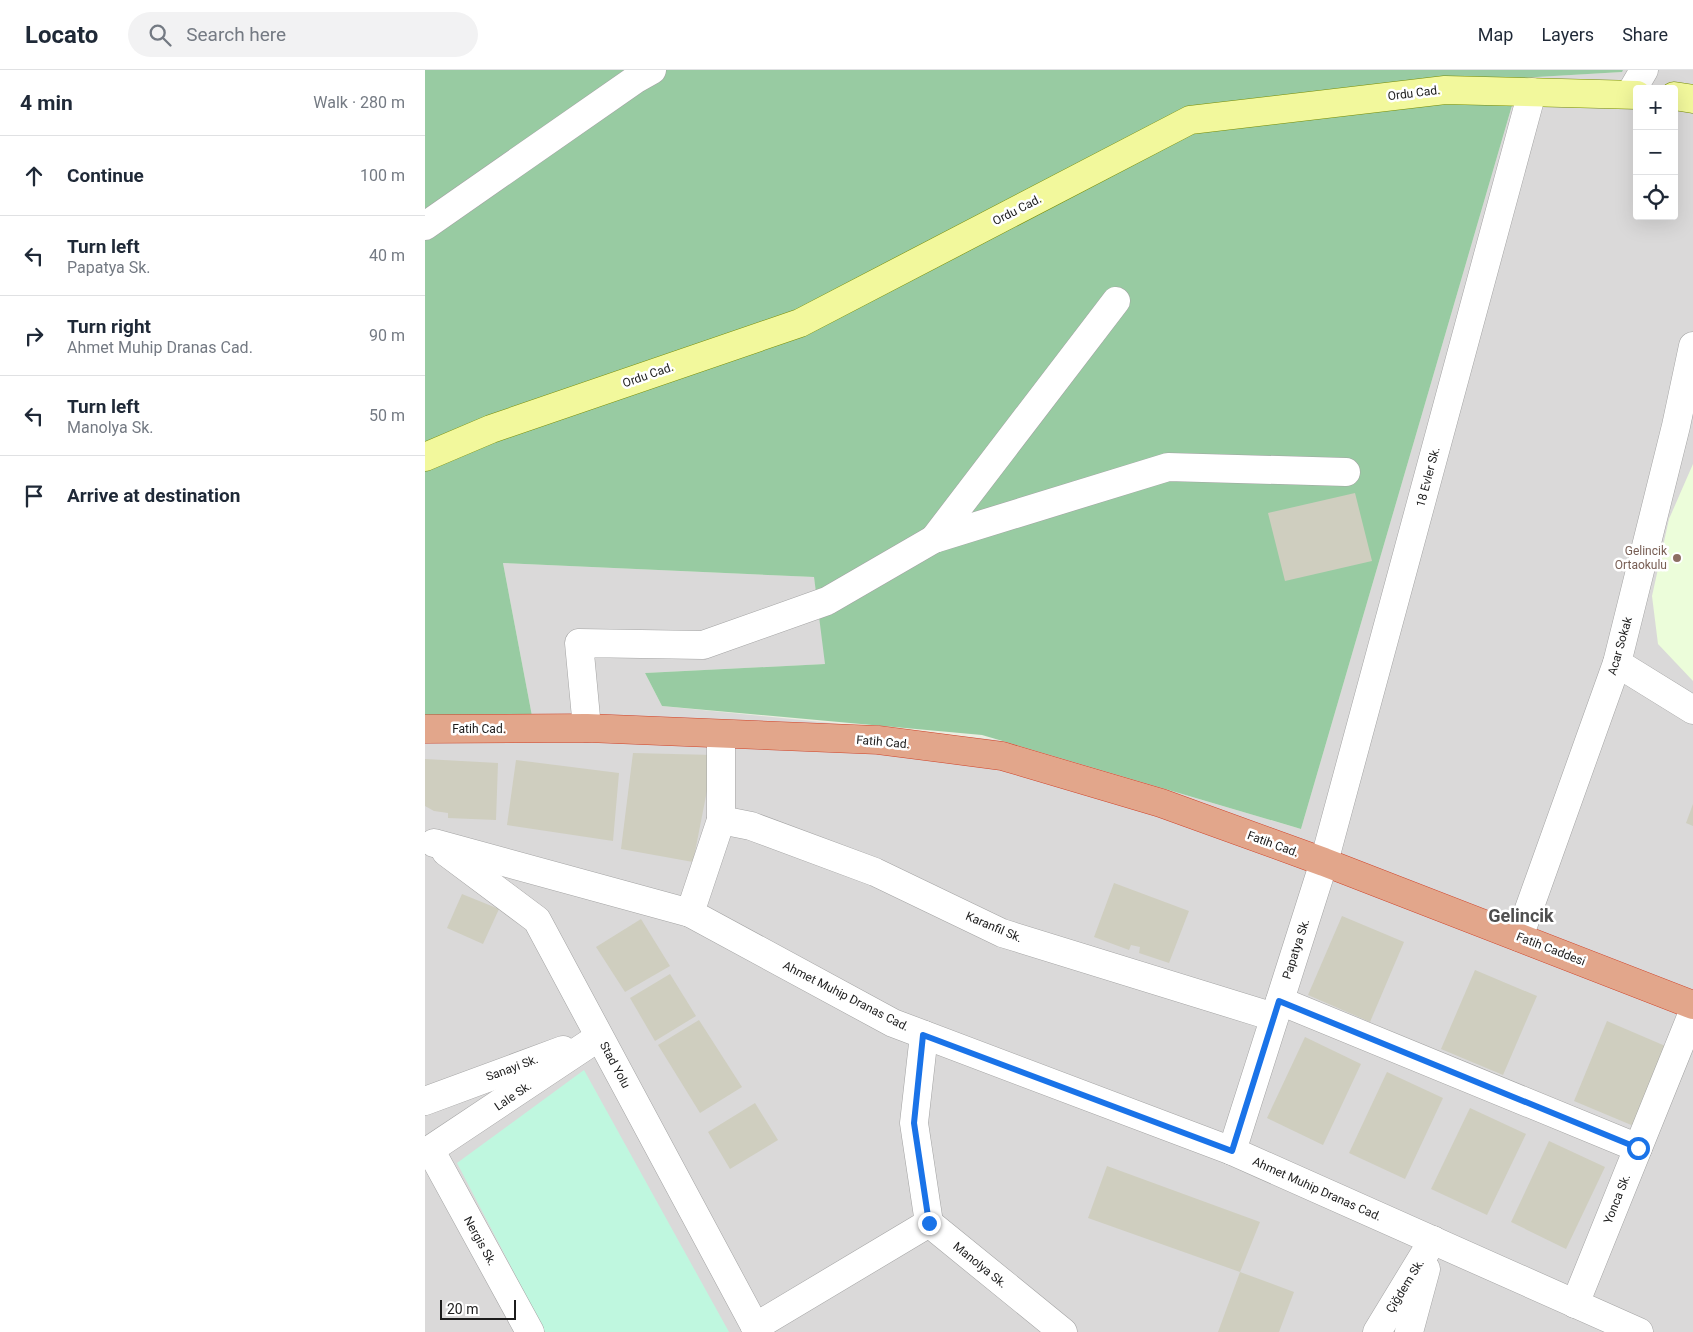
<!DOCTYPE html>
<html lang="en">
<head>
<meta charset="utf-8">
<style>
	:root { --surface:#fff; --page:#f2f2f3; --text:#1f2937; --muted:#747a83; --line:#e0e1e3 }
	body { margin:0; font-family:Roboto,sans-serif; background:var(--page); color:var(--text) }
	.controls { position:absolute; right:15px; top:15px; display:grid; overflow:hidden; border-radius:5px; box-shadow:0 5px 20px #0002 }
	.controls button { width:45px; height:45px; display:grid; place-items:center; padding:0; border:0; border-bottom:1px solid var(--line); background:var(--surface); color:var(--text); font:25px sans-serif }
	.scale { position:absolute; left:15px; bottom:12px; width:76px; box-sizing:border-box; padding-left:5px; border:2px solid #1c1c1c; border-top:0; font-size:14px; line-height:18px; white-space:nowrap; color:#1c1c1c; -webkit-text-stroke:4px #fff; paint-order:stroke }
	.stop { position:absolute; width:15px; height:15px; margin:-11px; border:4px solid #1a73e8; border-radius:50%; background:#fff }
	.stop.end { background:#1a73e8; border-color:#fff; box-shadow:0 1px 5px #0008 }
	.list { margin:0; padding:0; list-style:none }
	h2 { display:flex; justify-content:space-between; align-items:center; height:65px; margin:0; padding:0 20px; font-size:21px }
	h2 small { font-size:16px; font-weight:400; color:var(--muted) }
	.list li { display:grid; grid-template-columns:32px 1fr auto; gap:15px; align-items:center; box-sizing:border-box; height:80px; padding:0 20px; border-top:1px solid var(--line) }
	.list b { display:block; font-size:19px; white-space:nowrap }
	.list p { margin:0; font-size:16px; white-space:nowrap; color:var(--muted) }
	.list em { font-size:16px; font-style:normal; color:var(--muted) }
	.icon { flex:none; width:28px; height:28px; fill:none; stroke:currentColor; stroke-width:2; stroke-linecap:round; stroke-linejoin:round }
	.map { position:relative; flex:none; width:1268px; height:1262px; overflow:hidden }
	header { display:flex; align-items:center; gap:30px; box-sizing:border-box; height:70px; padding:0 25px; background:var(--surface); border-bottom:1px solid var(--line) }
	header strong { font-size:24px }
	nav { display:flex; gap:28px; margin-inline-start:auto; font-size:18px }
	.search { width:350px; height:45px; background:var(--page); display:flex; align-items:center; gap:12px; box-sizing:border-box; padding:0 18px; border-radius:28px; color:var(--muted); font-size:19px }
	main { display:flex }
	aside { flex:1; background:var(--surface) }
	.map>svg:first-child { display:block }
	.residential { fill:#dad9d9; fill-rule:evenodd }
	.education { fill:#ecfdda }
	.forest { fill:#98cba2 }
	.park { fill:#bff7df }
	.building { fill:#cfcebf }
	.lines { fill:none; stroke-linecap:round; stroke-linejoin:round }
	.minor-casing { stroke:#a3a3a3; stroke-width:29 }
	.major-casing { stroke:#778d06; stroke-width:29 }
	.highway-casing { stroke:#cf432a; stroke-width:29 }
	.minor { stroke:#fff; stroke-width:28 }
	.major { stroke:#f2f89c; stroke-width:28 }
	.highway { stroke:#e2a68b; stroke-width:28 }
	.route { stroke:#1a73e8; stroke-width:6 }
	.education-dot { fill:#8d6e63; stroke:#fff; stroke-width:2 }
	.labels { text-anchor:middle; stroke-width:5; stroke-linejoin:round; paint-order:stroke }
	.street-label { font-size:12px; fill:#1c1c1c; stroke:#fff }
	.education-label { font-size:12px; fill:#785e54; stroke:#fff; text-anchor:end }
	.district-label { font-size:18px; font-weight:bold; fill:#4f4f4f; stroke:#fff }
</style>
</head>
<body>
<header>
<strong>Locato</strong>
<div class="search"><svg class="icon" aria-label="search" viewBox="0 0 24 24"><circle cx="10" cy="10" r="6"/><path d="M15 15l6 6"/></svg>Search here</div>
<nav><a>Map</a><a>Layers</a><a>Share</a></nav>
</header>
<main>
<aside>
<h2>4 min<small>Walk · 280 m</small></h2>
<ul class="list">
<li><svg class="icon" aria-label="ahead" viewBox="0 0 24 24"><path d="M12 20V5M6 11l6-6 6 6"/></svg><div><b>Continue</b></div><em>100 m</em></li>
<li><svg class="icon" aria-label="left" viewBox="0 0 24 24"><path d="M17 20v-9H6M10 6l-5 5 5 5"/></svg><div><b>Turn left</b><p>Papatya Sk.</p></div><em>40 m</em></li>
<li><svg class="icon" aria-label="right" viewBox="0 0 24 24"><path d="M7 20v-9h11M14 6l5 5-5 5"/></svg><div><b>Turn right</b><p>Ahmet Muhip Dranas Cad.</p></div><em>90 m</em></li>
<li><svg class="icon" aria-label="left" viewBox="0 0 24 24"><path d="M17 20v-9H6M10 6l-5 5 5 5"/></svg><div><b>Turn left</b><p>Manolya Sk.</p></div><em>50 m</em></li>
<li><svg class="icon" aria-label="arrive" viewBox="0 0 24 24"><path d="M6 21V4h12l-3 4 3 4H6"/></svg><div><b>Arrive at destination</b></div></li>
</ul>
</aside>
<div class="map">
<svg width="1268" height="1262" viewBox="0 0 1268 1262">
	<rect width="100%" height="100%" fill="#ebede1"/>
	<!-- residential -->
	<path class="residential" d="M1198,0H1268V1262H0V651L107,646L78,493L389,507L401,594L220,603L237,636L573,670L876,759L1095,8L1196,2ZM1212,19H1249V146H1212Z"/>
	<!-- education -->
	<polygon class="education" points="1268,394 1268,611 1233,574 1227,526 1244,449"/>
	<!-- forest -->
	<polygon class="forest" points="0,0 1198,0 1197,2 1095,8 876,759 557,665 237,636 220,603 400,594 389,507 78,493 107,646 0,651"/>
	<!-- park -->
	<polygon class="park" points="159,1000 304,1262 120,1262 32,1093"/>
	<!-- building -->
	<g class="building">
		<polygon points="930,423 947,491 860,511 843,443"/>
		<polygon points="208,683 289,685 268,792 196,779"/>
		<polygon points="0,689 73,693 71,750 23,748 23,743 9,741 0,736"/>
		<polygon points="91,690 194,703 188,771 82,755"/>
		<polygon points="1268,734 1268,756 1261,753"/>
		<polygon points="689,813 764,841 744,893 714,883 715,877 706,875 704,880 669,867"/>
		<polygon points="37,824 74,839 58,874 22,858"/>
		<polygon points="917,846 979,872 945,952 883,925"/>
		<polygon points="216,849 245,896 200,922 171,877"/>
		<polygon points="1050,900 1112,926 1078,1005 1016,979"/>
		<polygon points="245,904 271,946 230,971 205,928"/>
		<polygon points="274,950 317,1017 275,1043 233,975"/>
		<polygon points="1182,951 1245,978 1211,1057 1149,1031"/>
		<polygon points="880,967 936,994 898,1075 842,1048"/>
		<polygon points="962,1002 1018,1028 980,1109 924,1083"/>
		<polygon points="330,1033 353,1070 305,1099 283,1062"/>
		<polygon points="1045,1038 1101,1064 1062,1145 1006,1119"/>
		<polygon points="1124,1071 1180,1097 1141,1179 1086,1152"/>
		<polygon points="682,1096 835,1152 815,1202 869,1222 854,1262 793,1262 815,1202 663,1148"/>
	</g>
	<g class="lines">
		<!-- minor casing -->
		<g class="minor-casing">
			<g id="minor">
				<polyline points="1205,24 1219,0"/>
				<polyline points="0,156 211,9 227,0"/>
				<polyline points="509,469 691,231"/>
				<polyline points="1192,593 1268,640"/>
				<polyline points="162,658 154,573 278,575 402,531 509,469 743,397 921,402"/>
				<polyline points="296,750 326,756 450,802 577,863 849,947"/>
				<polyline points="9,773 265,843 468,953 807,1081 1214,1262"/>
				<polyline points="21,782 112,850 333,1262"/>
				<polyline points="265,843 296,750 296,664"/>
				<polyline points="1094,867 1192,593 1251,356 1268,276"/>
				<polyline points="855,931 1213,1078"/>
				<polyline points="499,965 489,1053 504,1153 638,1262"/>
				<polyline points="0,1031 138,980"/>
				<polyline points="6,1081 105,1262"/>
				<polyline points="807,1081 899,792 1107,22"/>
				<polyline points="0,1083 174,967"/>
				<polyline points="1150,1234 1268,942"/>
				<polyline points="330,1257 504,1153"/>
				<polyline points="952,1262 1008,1170"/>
				<polyline points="984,1262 1001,1199"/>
			</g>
		</g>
		<!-- major casing -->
		<g class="major-casing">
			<g id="major">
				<polyline points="1249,26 1268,29"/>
				<polyline points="0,387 66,359 375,253 765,50 1020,20 1212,25"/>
			</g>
		</g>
		<!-- highway casing -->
		<g class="highway-casing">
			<polyline id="highway" points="0,659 162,658 453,670 577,686 736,733 899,792 1268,935"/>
		</g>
		<!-- minor -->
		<use href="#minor" class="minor"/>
		<!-- major -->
		<use href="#major" class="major"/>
		<!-- highway -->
		<use href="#highway" class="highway"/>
	</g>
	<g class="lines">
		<!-- route -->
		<polyline class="route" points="504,1153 489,1053 498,965 807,1081 854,931 1213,1078"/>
	</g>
	<!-- markers -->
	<circle class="education-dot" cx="1252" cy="488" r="5"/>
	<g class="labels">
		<!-- street labels -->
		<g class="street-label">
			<text transform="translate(989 23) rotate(-7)" y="4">Ordu Cad.</text>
			<text transform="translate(592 140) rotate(-27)" y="4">Ordu Cad.</text>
			<text transform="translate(223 305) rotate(-19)" y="4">Ordu Cad.</text>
			<text transform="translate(1003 407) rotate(-75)" y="4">18 Evler Sk.</text>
			<text transform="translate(1195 576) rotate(-74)" y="4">Acar Sokak</text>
			<text x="54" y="663">Fatih Cad.</text>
			<text transform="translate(458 672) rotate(5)" y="4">Fatih Cad.</text>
			<text transform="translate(848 774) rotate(20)" y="4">Fatih Cad.</text>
			<text transform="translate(569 857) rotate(23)" y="4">Karanfil Sk.</text>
			<text transform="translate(871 879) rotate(-72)" y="4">Papatya Sk.</text>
			<text transform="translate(1126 879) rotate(21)" y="4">Fatih Caddesi</text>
			<text transform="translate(421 926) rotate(27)" y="4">Ahmet Muhip Dranas Cad.</text>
			<text transform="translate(190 995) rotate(62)" y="4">Stad Yolu</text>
			<text transform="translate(87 998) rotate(-20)" y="4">Sanayi Sk.</text>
			<text transform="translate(88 1026) rotate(-34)" y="4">Lale Sk.</text>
			<text transform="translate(892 1119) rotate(24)" y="4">Ahmet Muhip Dranas Cad.</text>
			<text transform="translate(1192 1129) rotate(-68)" y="4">Yonca Sk.</text>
			<text transform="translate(55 1171) rotate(61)" y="4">Nergis Sk.</text>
			<text transform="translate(555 1195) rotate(39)" y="4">Manolya Sk.</text>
			<text transform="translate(980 1216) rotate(-58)" y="4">Çiğdem Sk.</text>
		</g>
		<!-- education labels -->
		<g class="education-label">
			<text x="1242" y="485">Gelincik<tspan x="1242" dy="14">Ortaokulu</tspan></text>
		</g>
		<!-- district labels -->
		<g class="district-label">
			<text x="1096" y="852">Gelincik</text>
		</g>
	</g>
</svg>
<div class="controls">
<button>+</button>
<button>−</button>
<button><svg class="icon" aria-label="locate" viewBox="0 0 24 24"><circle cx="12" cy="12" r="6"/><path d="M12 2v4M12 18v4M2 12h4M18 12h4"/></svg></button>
</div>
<div class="scale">20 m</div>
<div class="stop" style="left:1213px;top:1078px"></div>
<div class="stop end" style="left:504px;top:1153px"></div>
</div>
</main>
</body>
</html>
